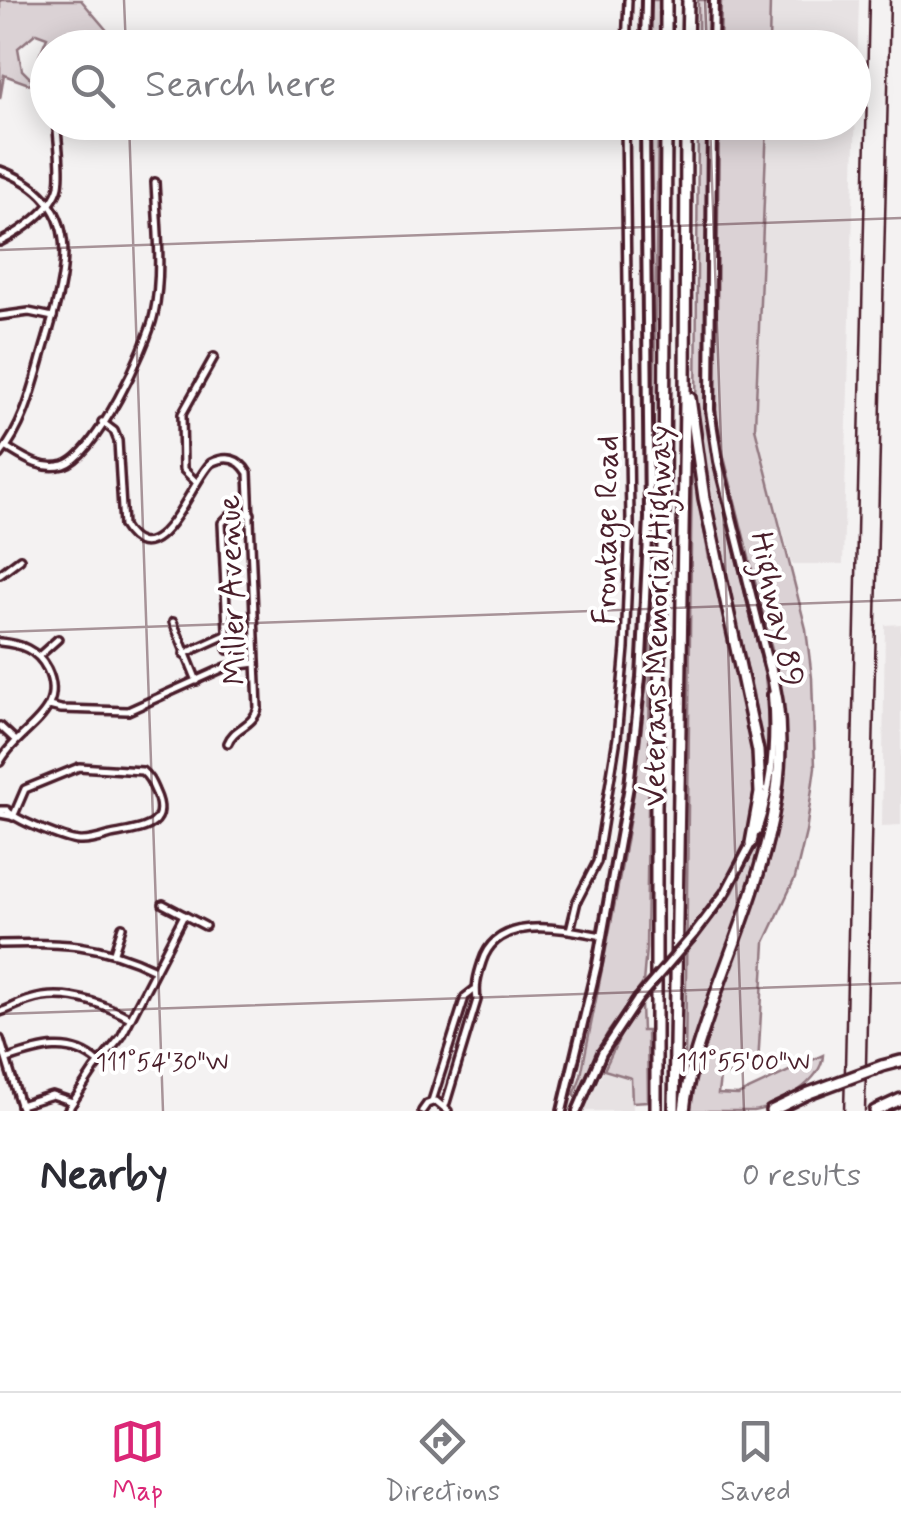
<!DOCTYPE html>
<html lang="en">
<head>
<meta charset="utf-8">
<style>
	:root { --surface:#fff; --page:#f7f7f7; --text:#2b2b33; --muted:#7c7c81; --line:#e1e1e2; --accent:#db2777 }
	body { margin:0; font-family:Mynerve,sans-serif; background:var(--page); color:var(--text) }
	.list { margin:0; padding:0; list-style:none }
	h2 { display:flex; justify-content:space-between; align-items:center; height:130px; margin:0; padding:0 40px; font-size:42px }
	h2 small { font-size:32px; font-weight:400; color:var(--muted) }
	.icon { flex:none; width:55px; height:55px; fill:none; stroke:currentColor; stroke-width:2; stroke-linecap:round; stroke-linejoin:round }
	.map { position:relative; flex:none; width:901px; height:1111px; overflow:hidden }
	.search { position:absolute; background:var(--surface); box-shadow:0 5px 25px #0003; left:30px; right:30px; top:30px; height:110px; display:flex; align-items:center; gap:25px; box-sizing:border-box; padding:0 35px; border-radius:55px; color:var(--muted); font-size:38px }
	.sheet { height:280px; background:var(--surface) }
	nav { display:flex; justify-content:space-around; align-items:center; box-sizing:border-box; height:140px; border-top:2px solid var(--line); background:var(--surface); font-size:28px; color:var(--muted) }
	nav a { display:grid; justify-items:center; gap:5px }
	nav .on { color:var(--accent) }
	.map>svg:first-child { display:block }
	.built { fill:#e7e2e3 }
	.green { fill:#dbd2d5; stroke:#927880; stroke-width:2.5 }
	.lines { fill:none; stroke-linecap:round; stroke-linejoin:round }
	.minor-casing { stroke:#4a1f2b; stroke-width:12 }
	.major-casing { stroke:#4a1f2b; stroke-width:14 }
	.highway-casing { stroke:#4a1f2b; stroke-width:16 }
	.minor { stroke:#fff; stroke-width:5 }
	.major { stroke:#fff; stroke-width:6 }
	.highway { stroke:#fff; stroke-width:9 }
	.rail { stroke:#4a1f2b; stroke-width:2.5 }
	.major-bridge-casing { stroke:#4a1f2b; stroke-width:14; stroke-linecap:butt }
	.highway-bridge-casing { stroke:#4a1f2b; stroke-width:16; stroke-linecap:butt }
	.major-bridge { stroke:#fff; stroke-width:6 }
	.highway-bridge { stroke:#fff; stroke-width:9 }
	.ticks { fill:none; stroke:#4a1f2b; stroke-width:2.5; stroke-opacity:0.45 }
	.labels { text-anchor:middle; stroke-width:8; stroke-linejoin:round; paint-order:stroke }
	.street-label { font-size:32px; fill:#4a1f2b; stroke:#fff }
	.ticks-label { font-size:25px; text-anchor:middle; fill:#4a1f2b; stroke:#fff; stroke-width:8; stroke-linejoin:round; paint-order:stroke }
</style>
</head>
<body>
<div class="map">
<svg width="901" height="1111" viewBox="0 0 901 1111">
	<rect width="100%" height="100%" fill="#f4f2f2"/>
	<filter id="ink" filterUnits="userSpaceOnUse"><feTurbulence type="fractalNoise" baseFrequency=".01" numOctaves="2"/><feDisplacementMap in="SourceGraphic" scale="20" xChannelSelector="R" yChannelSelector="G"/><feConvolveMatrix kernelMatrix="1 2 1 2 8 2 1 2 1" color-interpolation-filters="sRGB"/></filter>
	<g filter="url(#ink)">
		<!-- built -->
		<g class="built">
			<polygon points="770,0 859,0 843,564 792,564 755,428 767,123 854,122 854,48 769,47"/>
			<polygon points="901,624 901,825 882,826 885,625"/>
			<polygon points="604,1070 632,1078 633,1111 582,1111"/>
		</g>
		<!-- green -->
		<g class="green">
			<polygon points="0,0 81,0 116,41 134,47 83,47 85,37 75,31 70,46 48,48 40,54 47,37 36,33 18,48 22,70 40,88 4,75 0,99"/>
			<polygon points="650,0 659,0 659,47 648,48"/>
			<polygon points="698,0 709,0 708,47 698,47"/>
			<polygon points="721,0 770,0 769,47 720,47"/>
			<polygon points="707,122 705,413 720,490 765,676 770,725 767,780 753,693 708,496 696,423 698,123"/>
			<path d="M647,123H658L646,949L643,983L607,1034L577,1096L574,1095L581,1076C605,949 635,822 645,693C660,504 650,312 647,123Z"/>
			<path d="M719,123H767L755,428L806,629L812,678L815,767L806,832L795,878L765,942L758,1065L720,1077L718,1094L738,1095L823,1055C822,1081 778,1108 753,1111C733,1111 710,1111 689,1111C696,1033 737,959 761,885C785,815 789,739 776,666L720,441L716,415Z"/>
			<path d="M692,460L709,558L714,567C729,634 769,757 753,820C743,861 718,895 692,927L695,941L733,892L764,824L768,825L765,842L688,1067L685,1066Z"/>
			<polygon points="641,1005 642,1031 647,1031 648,1101 632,1102 631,1078 604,1070 622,1032"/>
		</g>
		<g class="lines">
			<!-- minor casing -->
			<g class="minor-casing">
				<g id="minor">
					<polyline points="626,48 628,0"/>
					<path d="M0,170C91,203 64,279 44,348C33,386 25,424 0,455"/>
					<path d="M0,242C20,232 54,209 59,186C62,168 58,146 57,128"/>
					<polyline points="0,316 29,312 53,317"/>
					<path d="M102,422L114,431L118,441L123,526C157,582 191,481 211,463C226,455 239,458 248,473L258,708C253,727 234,727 228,743"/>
					<path d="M6,447C24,458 42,471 64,465C96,455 147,348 154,314C163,272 157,225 155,182"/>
					<polyline points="196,482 183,469 182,414 214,357"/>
					<polyline points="0,574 20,559"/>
					<polyline points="173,622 197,681"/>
					<path d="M0,642C20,644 37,649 47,669C69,714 17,729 0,762"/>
					<polyline points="228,650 222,523 230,515 251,514"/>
					<polyline points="184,654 226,635"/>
					<polyline points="39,656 58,639"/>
					<polyline points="49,706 61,709 128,711 226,667 256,663"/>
					<polyline points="0,726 15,740"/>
					<path d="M0,810H7C14,820 66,840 79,841C89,842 101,838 111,835C138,829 173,829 155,791C151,782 149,777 142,771L79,767L25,789L13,817"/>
					<polyline points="0,814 11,816"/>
					<polyline points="163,904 205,926"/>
					<polyline points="570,930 577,901 597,862 617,738 625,648 630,523 625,122"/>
					<path d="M0,944C60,942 100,943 155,970"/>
					<polyline points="114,952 122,927"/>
					<path d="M0,1012C10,1009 19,1003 30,1000C64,989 100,1002 130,1018"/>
					<polyline points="0,1039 22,1111"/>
					<path d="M8,1059C39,1048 71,1038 99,1063"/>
					<polyline points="432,1101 465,997 474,990"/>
					<polyline points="20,1105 52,1095 73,1102"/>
					<path d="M445,1106L477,1000C475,986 477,977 482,962C497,913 564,929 602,936"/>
					<polyline points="67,1111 94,1070 121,1037 184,915"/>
					<polyline points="422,1111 427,1104 436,1101 448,1111"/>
				</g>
			</g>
			<!-- major casing -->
			<g class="major-casing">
				<g id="major">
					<polyline points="645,48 646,0"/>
					<polyline points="713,48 714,0"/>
					<polyline points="712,122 710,410 718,461 768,663"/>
					<path d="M757,831C772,787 776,742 772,695"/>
					<polyline points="694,934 725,893 752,842"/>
					<polyline points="562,1111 597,964 629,786 641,678 649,518 645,122"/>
					<polyline points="577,1111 602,1053 638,999"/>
				</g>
			</g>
			<!-- highway casing -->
			<g class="highway-casing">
				<g id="highway">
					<polyline points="666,48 666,0"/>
					<polyline points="687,48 688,0"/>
					<polyline points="690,398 704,498 758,751 760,793 751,843"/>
					<polyline points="882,1066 901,1061"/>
					<polyline points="656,1111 656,807 664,508 666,122"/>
					<polyline points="674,1111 685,404 686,122"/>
					<path d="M684,1111C688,1070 703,1031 716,993C755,886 803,776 768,660"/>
					<polyline points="771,1111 809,1093"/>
					<polyline points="875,1111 901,1099"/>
				</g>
			</g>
			<!-- minor -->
			<use href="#minor" class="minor"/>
			<!-- major -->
			<use href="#major" class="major"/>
			<!-- highway -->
			<use href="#highway" class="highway"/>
			<!-- rail -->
			<g class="rail">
				<polyline points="844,1111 869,0"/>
				<polyline points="865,1111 890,0"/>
			</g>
			<!-- major-bridge casing -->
			<g class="major-bridge-casing">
				<polyline id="major-bridge" points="638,999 694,934"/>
			</g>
			<!-- highway-bridge casing -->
			<g class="highway-bridge-casing">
				<polyline id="highway-bridge" points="809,1093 882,1066"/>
			</g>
			<!-- major-bridge -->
			<use href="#major-bridge" class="major-bridge"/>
			<!-- highway-bridge -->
			<use href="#highway-bridge" class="highway-bridge"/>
		</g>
	</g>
	<!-- ticks -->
	<path class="ticks" d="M124,0L126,48M705,0L707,48M129,122L163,1111M710,122L744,1111M0,250L901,218M0,632L901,600M0,1014L901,983"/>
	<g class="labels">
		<!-- street labels -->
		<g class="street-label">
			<text transform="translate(605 530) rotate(-89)" y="11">Frontage Road</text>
			<text transform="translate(231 590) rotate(-92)" y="11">Miller Avenue</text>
			<text transform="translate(778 609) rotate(78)" y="11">Highway 89</text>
			<text transform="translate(656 616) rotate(-89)" y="11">Veterans Memorial Highway</text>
		</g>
	</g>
	<g class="ticks-label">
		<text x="162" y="1070">111°54'30"W</text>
		<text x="743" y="1070">111°55'00"W</text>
	</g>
</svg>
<div class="search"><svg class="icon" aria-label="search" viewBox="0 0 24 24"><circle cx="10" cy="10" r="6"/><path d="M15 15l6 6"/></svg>Search here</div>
</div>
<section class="sheet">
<h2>Nearby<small>0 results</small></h2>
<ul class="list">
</ul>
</section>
<nav>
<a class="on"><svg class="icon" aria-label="map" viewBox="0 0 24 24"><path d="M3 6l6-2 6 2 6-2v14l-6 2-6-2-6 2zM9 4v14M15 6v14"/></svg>Map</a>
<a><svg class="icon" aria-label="directions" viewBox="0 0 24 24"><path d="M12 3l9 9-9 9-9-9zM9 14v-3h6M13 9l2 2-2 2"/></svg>Directions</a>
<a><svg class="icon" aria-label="saved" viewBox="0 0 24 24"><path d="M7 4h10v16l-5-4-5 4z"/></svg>Saved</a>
</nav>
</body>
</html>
